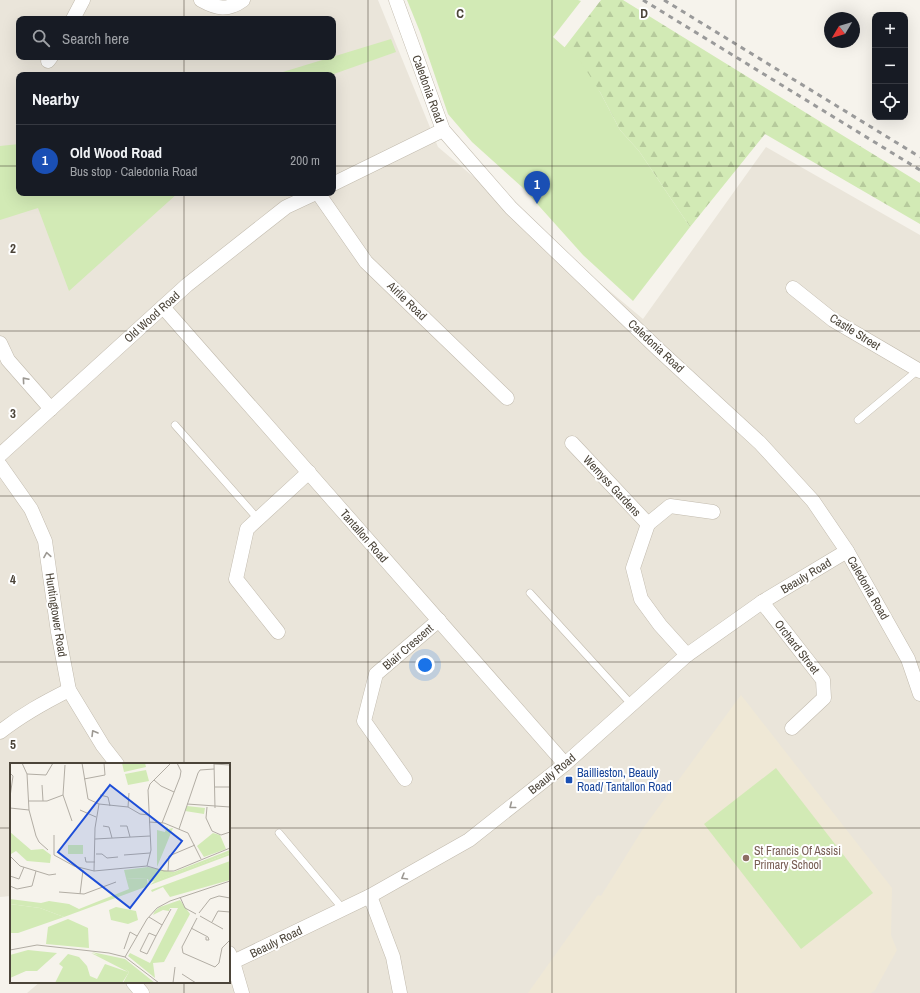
<!DOCTYPE html>
<html lang="en">
<head>
<meta charset="utf-8">
<style>
	:root { --surface:#171b24; --page:#242831; --text:#f1f3f6; --muted:#9ea1a6; --line:#363941; --accent:#0b8043 }
	body { margin:0; font-family:"Archivo Narrow",sans-serif; background:var(--page); color:var(--text) }
	.controls { position:absolute; right:12px; top:12px; display:grid; overflow:hidden; border-radius:8px; box-shadow:0 4px 16px #0002 }
	.controls button { width:36px; height:36px; display:grid; place-items:center; padding:0; border:0; border-bottom:1px solid var(--line); background:var(--surface); color:var(--text); font:20px sans-serif }
	.compass { position:absolute; left:824px; top:12px; width:36px; height:36px; border-radius:50%; background:var(--surface); box-shadow:0 4px 16px #0002; rotate:232deg }
	.you { position:absolute; left:425px; top:665px; width:14px; height:14px; margin:-10px; border:3px solid #fff; border-radius:50%; background:#1a73e8; box-shadow:0 0 0 6px #1a73e833 }
	.badge { display:grid; place-items:center; width:26px; height:26px; border-radius:50%; background:var(--accent); color:#fff; font-size:13px; font-weight:700 }
	.pin { position:absolute; translate:-50% -33px; filter:drop-shadow(0 1px 2px #0008) }
	.pin::after { content:''; position:absolute; top:21px; width:14px; height:12px; background:inherit; clip-path:polygon(0 0,100% 0,50% 100%) }
	.list { margin:0; padding:0; list-style:none }
	h2 { display:flex; justify-content:space-between; align-items:center; height:52px; margin:0; padding:0 16px; font-size:17px }
	h2 small { font-size:13px; font-weight:400; color:var(--muted) }
	.list li { display:grid; grid-template-columns:26px 1fr auto; gap:12px; align-items:center; box-sizing:border-box; height:72px; padding:0 16px; border-top:1px solid var(--line) }
	.list b { display:block; font-size:15px; white-space:nowrap }
	.list p { margin:0; font-size:13px; white-space:nowrap; color:var(--muted) }
	.list em { font-size:13px; font-style:normal; color:var(--muted) }
	.icon { flex:none; width:22px; height:22px; fill:none; stroke:currentColor; stroke-width:2; stroke-linecap:round; stroke-linejoin:round }
	.map { position:relative; flex:none; width:920px; height:993px; overflow:hidden }
	.search { position:absolute; background:var(--surface); box-shadow:0 4px 16px #0002; left:16px; top:16px; width:320px; height:44px; display:flex; align-items:center; gap:10px; box-sizing:border-box; padding:0 14px; border-radius:8px; color:var(--muted); font-size:15px }
	.panel { position:absolute; background:var(--surface); box-shadow:0 4px 16px #0002; left:16px; top:72px; width:320px; height:124px; border-radius:8px }
	.map>svg:first-child { display:block }
	.residential { fill:#eae5da; fill-rule:evenodd }
	.education { fill:#efe8d6 }
	.forest { fill:url(#forest-firs) }
	.park { fill:#d2eab5 }
	.lines { fill:none; stroke-linecap:round; stroke-linejoin:round }
	.service-casing { stroke:#c2bbae; stroke-width:8 }
	.minor-casing { stroke:#c2bbae; stroke-width:15 }
	.service { stroke:#fff; stroke-width:7 }
	.minor { stroke:#fff; stroke-width:14 }
	.rail { stroke:#9a9a9a; stroke-width:3; stroke-dasharray:5 5; stroke-linecap:butt }
	.oneway { stroke:#9c9892 }
	.grid { fill:none; stroke:#4b4439; stroke-width:1; stroke-opacity:0.55 }
	.transit-dot { fill:#1a4fb4; stroke:#fff; stroke-width:1.5 }
	.education-dot { fill:#8d6e63; stroke:#fff; stroke-width:1.5 }
	.labels { text-anchor:middle; stroke-width:4; stroke-linejoin:round; paint-order:stroke }
	.street-label { font-size:12px; fill:#4b4439; stroke:#fff }
	.transit-label { font-size:12px; fill:#164399; stroke:#fff; text-anchor:start }
	.education-label { font-size:12px; fill:#785e54; stroke:#fff; text-anchor:start }
	.inset-road { fill:none; stroke:#b2ada4; stroke-width:1 }
	.view { fill:#1d4ed8; fill-opacity:0.15; stroke:#1d4ed8; stroke-width:2 }
	.inset-edge { fill:none; stroke:#4b4439; stroke-width:2 }
	.grid-label { font-size:13px; text-anchor:middle; font-weight:bold; fill:#4b4439; stroke:#fff; stroke-width:4; stroke-linejoin:round; paint-order:stroke }
</style>
</head>
<body>
<div class="map">
<svg width="920" height="993" viewBox="0 0 920 993">
	<defs>
		<pattern id="forest-firs" width="22" height="20" patternUnits="userSpaceOnUse"><rect width="22" height="20" fill="#d2eab5"/><path d="M5 1l3.5 6h-7zM16 11l3.5 6h-7z" fill="#b6ca9c"/></pattern>
	</defs>
	<rect width="100%" height="100%" fill="#f6f3ec"/>
	<!-- residential -->
	<path class="residential" d="M0,0H378L438,147L643,319L766,147L920,235V993H27L40,982H229V764H11V896L0,897ZM19,19H333V57H19ZM19,75H333V193H19Z"/>
	<!-- education -->
	<polygon class="education" points="741,695 892,888 891,935 897,950 875,990 871,993 528,993 598,895 601,896 644,827"/>
	<!-- forest -->
	<polygon class="forest" points="601,0 623,0 920,183 920,224 765,134 690,227 639,151 620,130 600,92 564,48"/>
	<!-- park -->
	<g class="park">
		<polygon points="407,0 578,0 581,1 553,37 581,62 600,92 620,130 639,151 690,227 633,301 583,255 522,187 472,142 448,114 420,32"/>
		<polygon points="391,39 396,52 331,75 273,75"/>
		<polygon points="19,144 19,193 178,193 69,291 38,208 0,220 0,146"/>
		<polygon points="776,768 873,893 801,949 704,824"/>
	</g>
	<g class="lines">
		<!-- service casing -->
		<g class="service-casing">
			<g id="service">
				<polyline points="858,420 918,370"/>
				<polyline points="175,425 258,519"/>
				<polyline points="530,593 632,705"/>
				<polyline points="279,833 343,909"/>
			</g>
		</g>
		<!-- minor casing -->
		<g class="minor-casing">
			<g id="minor">
				<path d="M201,0C217,9 228,11 243,0"/>
				<polyline points="396,0 443,130 511,208 659,350 760,443 813,501 847,551 908,659 920,694"/>
				<polyline points="73,19 83,0"/>
				<polyline points="48,61 51,57"/>
				<polyline points="333,184 443,130"/>
				<polyline points="318,193 366,262 507,398"/>
				<polyline points="793,288 833,320 920,371"/>
				<polyline points="163,307 565,764"/>
				<polyline points="0,343 8,360 51,409"/>
				<polyline points="572,443 648,524 633,568 641,599 660,625 687,655"/>
				<polyline points="0,455 187,285 286,207 316,193"/>
				<polyline points="0,465 31,509 45,541 58,632 69,690 103,746 117,764"/>
				<polyline points="648,524 670,506 713,512"/>
				<polyline points="762,602 823,680 824,698 792,728"/>
				<polyline points="278,632 236,579 247,529 309,472"/>
				<path d="M0,732C23,714 43,703 69,690"/>
				<polyline points="405,779 364,721 376,674 439,620"/>
				<polyline points="370,896 393,957 400,993"/>
				<polyline points="229,953 233,962 242,993"/>
				<polyline points="233,962 370,896 469,840 565,764 687,655 762,602 847,551"/>
				<polyline points="133,982 142,993"/>
			</g>
		</g>
		<!-- service -->
		<use href="#service" class="service"/>
		<!-- minor -->
		<use href="#minor" class="minor"/>
		<!-- rail -->
		<g class="rail">
			<polyline points="643,0 920,170"/>
			<polyline points="664,0 920,157"/>
		</g>
	</g>
	<!-- one-way arrows -->
	<defs><path id="oneway-chevron" d="M-2-3.5L2.5 0L-2 3.5" fill="none" stroke-width="1.6" stroke-linecap="round" stroke-linejoin="round"/></defs>
	<g class="oneway">
		<use href="#oneway-chevron" transform="translate(25 380) rotate(-131)"/>
		<use href="#oneway-chevron" transform="translate(47 555) rotate(-99)"/>
		<use href="#oneway-chevron" transform="translate(94 733) rotate(-121)"/>
		<use href="#oneway-chevron" transform="translate(512 806) rotate(142)"/>
		<use href="#oneway-chevron" transform="translate(404 877) rotate(150)"/>
	</g>
	<!-- grid -->
	<path class="grid" d="M184,0V19M368,0V993M552,0V993M736,0V993M184,57V75M0,166H19M333,166H920M184,193V764M0,331H920M0,496H920M0,662H920M0,828H11M229,828H920M184,982V993"/>
	<!-- markers -->
	<rect class="transit-dot" x="565" y="776" width="8" height="8" rx="2"/>
	<circle class="education-dot" cx="746" cy="858" r="4"/>
	<g class="labels">
		<!-- street labels -->
		<g class="street-label">
			<text transform="translate(428 89) rotate(70)" y="4">Caledonia Road</text>
			<text transform="translate(407 301) rotate(44)" y="4">Airlie Road</text>
			<text transform="translate(152 317) rotate(-42)" y="4">Old Wood Road</text>
			<text transform="translate(855 332) rotate(32)" y="4">Castle Street</text>
			<text transform="translate(656 346) rotate(43)" y="4">Caledonia Road</text>
			<text transform="translate(612 486) rotate(47)" y="4">Wemyss Gardens</text>
			<text transform="translate(364 536) rotate(49)" y="4">Tantallon Road</text>
			<text transform="translate(806 576) rotate(-31)" y="4">Beauly Road</text>
			<text transform="translate(868 588) rotate(60)" y="4">Caledonia Road</text>
			<text transform="translate(56 615) rotate(81)" y="4">Huntingtower Road</text>
			<text transform="translate(408 647) rotate(-41)" y="4">Blair Crescent</text>
			<text transform="translate(797 647) rotate(52)" y="4">Orchard Street</text>
			<text transform="translate(552 774) rotate(-39)" y="4">Beauly Road</text>
			<text transform="translate(276 942) rotate(-26)" y="4">Beauly Road</text>
		</g>
		<!-- transit labels -->
		<g class="transit-label">
			<text x="577" y="777">Baillieston, Beauly<tspan x="577" dy="14">Road/ Tantallon Road</tspan></text>
		</g>
		<!-- education labels -->
		<g class="education-label">
			<text x="754" y="855">St Francis Of Assisi<tspan x="754" dy="14">Primary School</tspan></text>
		</g>
	</g>
	<!-- overview -->
	<g transform="translate(10 763)">
		<rect width="220" height="220" fill="#f6f3ec"/>
		<path d="M220,90V92L140,122L146,117ZM220,98V117L160,134L153,124L142,129L141,127ZM170,137L180,151L154,199L143,200L145,215L118,193L120,190L140,200L168,145H160L159,148L153,147L143,152L145,148L141,153L146,147L150,144ZM0,141L30,145L54,154L8,170H0ZM106,144L126,148L128,157L118,161L101,157L99,147ZM58,156L78,165L79,185L36,181L38,164Z" fill="#d2eab5"/>
		<path d="M116,115L137,116L138,123L54,154L30,145L0,141V136L31,140L39,138L59,141L69,146L119,126ZM18,187L47,190L27,208H16L0,215V192ZM81,190L109,198L119,209L112,220H45L53,204L49,201L58,191L69,194L77,203L80,213L87,216L95,201L118,209Z" fill="#d2eab5"/>
		<path d="M112,0H135L136,4L114,9ZM136,7L139,18L118,22L115,11ZM177,43L195,45L194,51L175,48ZM157,63L158,66L163,65L147,104V67L155,69ZM0,69L21,87L33,86L41,92L40,100L17,98L6,88L1,91ZM203,70L210,72L216,86L194,94L187,83ZM73,82V91H58V82ZM220,87V90L139,120L138,116L116,115L114,107L138,104L164,109ZM82,189L115,196L145,220H113L119,209L116,206Z" fill="#d2eab5"/>
		<path class="inset-road" d="M12,0L17,11L19,47L26,73L29,79L38,87M72,0L78,36L89,41L118,44L130,51L139,52M204,0L205,45M204,1L220,2M0,10L3,13L0,34M17,11L36,12L43,0M74,16L95,12L94,0M144,17L151,23L164,29M32,22L33,38M205,24H220M53,32L55,2M90,32L98,34L100,43M18,38H37L53,32L62,58M177,41L220,44M118,44L119,30M197,44L196,55L202,68L211,72L220,69M0,45L19,47M70,47L86,54M139,59L154,60L178,70L191,96M152,60L170,14L171,8L167,0M93,63L99,64L102,75M110,63H117L120,74M169,66L188,10L190,7L204,6M44,72V92L64,103L84,108L137,103L154,108H164L220,85M85,76L140,73M86,91H92L97,95L108,94M114,92L140,90M0,93L10,103L39,112L46,111M75,94L76,99H85M137,103L141,87L138,27L140,21L161,0M84,108L85,65L89,41M158,108L159,93L185,82M0,113L9,116L14,104M0,123L7,126L22,123L26,108M49,129L74,131L106,119M70,131L73,107M170,134L175,145L186,151M189,150L200,136L209,133L220,135M190,153L213,166M139,154L152,162M187,155L172,184L173,190L205,204L209,200L212,185L219,178M202,159L208,148L220,149M181,165L198,174L199,177H196V174M146,173L137,191L130,188L139,170L146,173L161,146M114,186L120,169L127,173M0,187L27,182L99,190L115,194L149,220M115,194L137,156L147,145L160,138L220,118M172,211L186,220M163,220L165,204"/>
		<path class="view" d="M100,22L172,78L120,145L48,89Z"/>
		<rect width="220" height="220" class="inset-edge"/>
	</g>
	<g class="grid-label">
		<text x="460" y="18">C</text>
		<text x="644" y="18">D</text>
		<text x="13" y="253">2</text>
		<text x="13" y="418">3</text>
		<text x="13" y="584">4</text>
		<text x="13" y="749">5</text>
	</g>
</svg>
<div class="controls">
<button>+</button>
<button>−</button>
<button><svg class="icon" aria-label="locate" viewBox="0 0 24 24"><circle cx="12" cy="12" r="6"/><path d="M12 2v4M12 18v4M2 12h4M18 12h4"/></svg></button>
</div>
<svg class="compass" viewBox="-18 -18 36 36"><path d="M0-13l5 13h-10z" fill="#e53935"/><path d="M0 13l5-13h-10z" fill="#9ea1a6"/></svg>
<div class="you"></div>
<div class="pin badge" style="left:537px;top:204px;background:#1a4fb4">1</div>
<div class="search"><svg class="icon" aria-label="search" viewBox="0 0 24 24"><circle cx="10" cy="10" r="6"/><path d="M15 15l6 6"/></svg>Search here</div>
<section class="panel">
<h2>Nearby<small></small></h2>
<ul class="list">
<li><span class="badge" style="background:#1a4fb4">1</span><div><b>Old Wood Road</b><p>Bus stop · Caledonia Road</p></div><em>200 m</em></li>
</ul>
</section>
</div>
</body>
</html>
